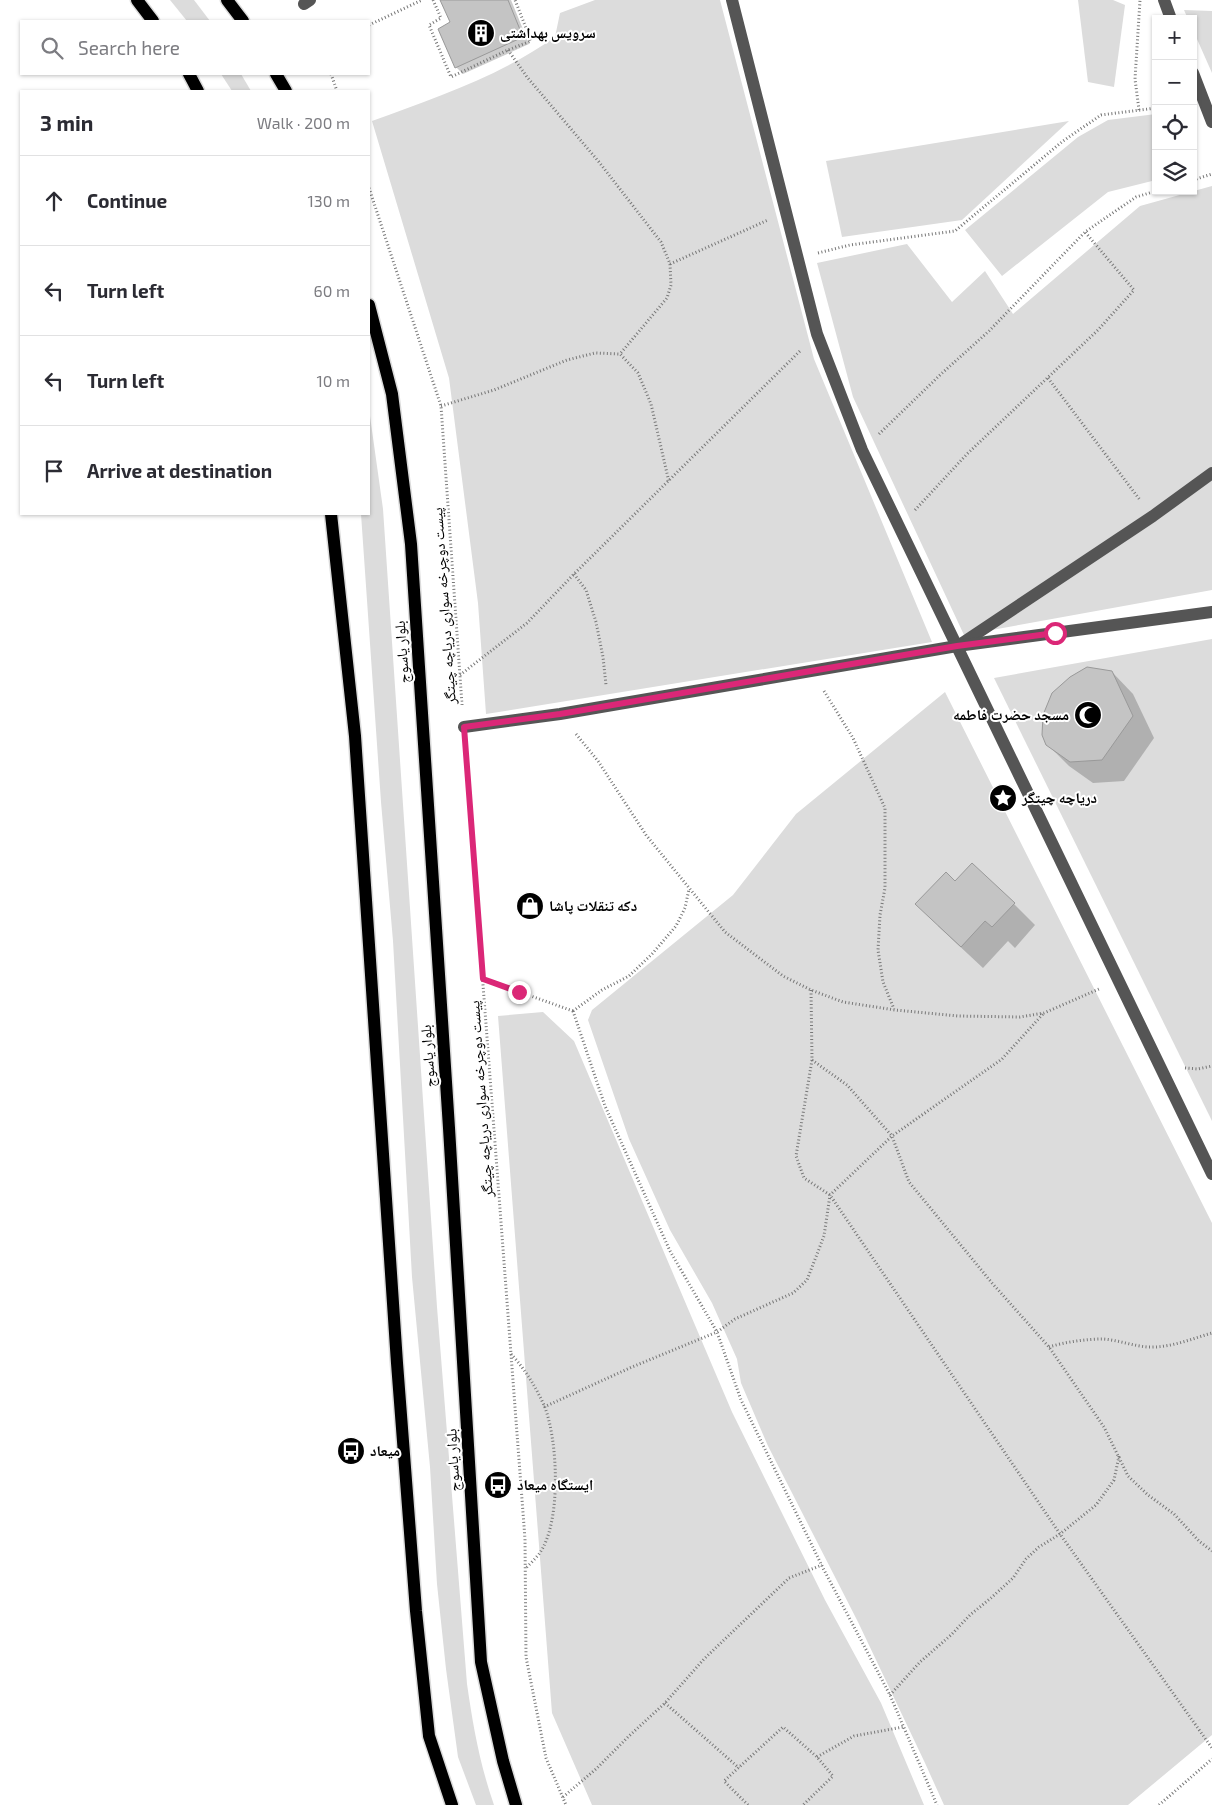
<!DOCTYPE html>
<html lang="en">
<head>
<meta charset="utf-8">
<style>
	:root { --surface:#fff; --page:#f2f2f3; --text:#2b2b33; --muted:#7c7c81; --line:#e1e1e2 }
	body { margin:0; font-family:"Exo 2","Noto Naskh Arabic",sans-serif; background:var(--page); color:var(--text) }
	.controls { position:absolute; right:15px; top:15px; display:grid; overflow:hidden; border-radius:0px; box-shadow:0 1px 4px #0004 }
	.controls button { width:45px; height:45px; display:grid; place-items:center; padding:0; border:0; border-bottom:1px solid var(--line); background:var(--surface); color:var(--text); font:25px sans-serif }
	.stop { position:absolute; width:15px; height:15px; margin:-11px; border:4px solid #db2777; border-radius:50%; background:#fff }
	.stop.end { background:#db2777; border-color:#fff; box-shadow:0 1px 5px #0008 }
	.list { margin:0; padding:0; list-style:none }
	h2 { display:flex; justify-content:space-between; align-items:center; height:65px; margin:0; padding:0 20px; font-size:21px }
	h2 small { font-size:16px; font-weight:400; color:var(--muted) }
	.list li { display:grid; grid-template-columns:32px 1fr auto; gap:15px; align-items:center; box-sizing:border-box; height:90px; padding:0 20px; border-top:1px solid var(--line) }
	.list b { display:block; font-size:19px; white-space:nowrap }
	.list em { font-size:16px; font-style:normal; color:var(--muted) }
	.icon { flex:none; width:28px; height:28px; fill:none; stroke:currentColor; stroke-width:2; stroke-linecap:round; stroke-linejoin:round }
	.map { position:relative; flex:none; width:1212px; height:1805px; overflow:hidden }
	.search { position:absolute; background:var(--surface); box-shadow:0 1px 4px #0004; left:20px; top:20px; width:350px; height:55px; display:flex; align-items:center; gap:12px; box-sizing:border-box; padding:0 18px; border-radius:0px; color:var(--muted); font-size:19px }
	.panel { position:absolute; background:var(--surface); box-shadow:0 1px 4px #0004; left:20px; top:90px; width:350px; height:425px; border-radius:0px }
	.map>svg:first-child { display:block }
	.green { fill:#dcdcdc }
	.shadow { fill:#0003 }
	.building { fill:#c4c4c4; stroke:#999 }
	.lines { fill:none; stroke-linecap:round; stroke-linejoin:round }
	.major-casing { stroke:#dbdbdb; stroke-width:15 }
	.path { stroke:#777; stroke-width:3; stroke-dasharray:1 2.5; stroke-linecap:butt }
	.minor { stroke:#555; stroke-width:12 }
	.major { stroke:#000; stroke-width:12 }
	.route { stroke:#db2777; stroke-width:6 }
	.labels { text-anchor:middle; stroke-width:4; stroke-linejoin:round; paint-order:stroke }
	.poi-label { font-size:15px; font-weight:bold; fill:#000; stroke:#fff; text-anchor:start }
	.street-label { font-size:15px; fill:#000; stroke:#fff }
</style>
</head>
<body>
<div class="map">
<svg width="1212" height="1805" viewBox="0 0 1212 1805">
	<rect width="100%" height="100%" fill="#fff"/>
	<!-- green -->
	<g class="green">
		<polygon points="170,0 194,0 210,21 187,21"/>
		<path d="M595,0H720L814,359L932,642L486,714L478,603L449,378L372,121C435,98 500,76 555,37L560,13Z"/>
		<polygon points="1078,0 1113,0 1125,5 1114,87 1088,82"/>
		<polygon points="1184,10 1212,11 1212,73 1193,30 1193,19 1188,19"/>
		<polygon points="221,74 241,74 251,91 232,91"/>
		<polygon points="1156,114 1156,180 1108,192 1002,276 965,230 1078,137 1108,120"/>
		<polygon points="1069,121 962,220 842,237 826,161"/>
		<polygon points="1212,186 1212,590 964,635 853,397 817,263 907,244 952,302 985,271 1013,314 1140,206"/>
		<path d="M369,409L383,509L437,1307L467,1684C473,1726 480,1765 494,1805H476L458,1757L446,1669L437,1584L430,1467L412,1277L393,941L381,802L361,514H369Z"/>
		<polygon points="1212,639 1212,1121 994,678"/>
		<polygon points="945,692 1212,1223 1212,1735 1128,1805 944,1805 925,1763 858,1622 768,1446 741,1383 737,1359 712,1303 670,1230 629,1139 588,1020 592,1010 733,895 796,814"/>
		<polygon points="543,1012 574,1041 732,1412 825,1600 881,1703 924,1805 592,1805 552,1713 498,1016"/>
	</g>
	<!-- shadow -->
	<g class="shadow">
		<polygon points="441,0 511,0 529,44 463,74 456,67 452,23"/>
		<polygon points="1112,672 1133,694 1154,738 1124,781 1093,783 1069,766 1047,744"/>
		<polygon points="955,883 1014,904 1035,925 1015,948 1008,941 983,968 938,926"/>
	</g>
	<!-- building -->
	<g class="building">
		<polygon points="440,0 508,0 523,37 455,68 438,29 450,22"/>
		<polygon points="1087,667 1112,671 1133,716 1102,760 1070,762 1046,745 1042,735 1043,715 1052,693 1070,677"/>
		<polygon points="972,863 1015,903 992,927 985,921 961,947 915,904 946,872 955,881"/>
	</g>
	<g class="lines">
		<!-- major casing -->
		<g class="major-casing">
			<g id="major">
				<polyline points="137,0 153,21"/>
				<polyline points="227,0 243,21"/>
				<polyline points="189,74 198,91"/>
				<polyline points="276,74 286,91"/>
				<polyline points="369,305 392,394 411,544 449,1128 481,1662 503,1761 516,1805"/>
				<polyline points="331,514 355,736 397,1363 416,1611 429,1736 452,1805"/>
			</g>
		</g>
		<!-- path -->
		<g class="path">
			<polyline points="433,0 441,18 429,25 451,77 508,50 531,41 515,0"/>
			<polyline points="369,25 422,0"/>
			<polyline points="508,50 527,77 599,162 661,242 670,264 671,285 667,298 620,354"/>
			<polyline points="331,74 337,91"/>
			<polyline points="1139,110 1135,79 1140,0"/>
			<polyline points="1193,180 1212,174"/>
			<polyline points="369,188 441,406 462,705"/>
			<polyline points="818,253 850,245 955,231 1063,141 1101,115 1156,108"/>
			<polyline points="670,264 768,220"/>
			<polyline points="1048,378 1140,500"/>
			<polyline points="441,406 494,390 567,360 595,353 620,354 638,373 651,404 669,482"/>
			<polyline points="879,434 940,375 989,331 1085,232 1136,197 1156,191"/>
			<polyline points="915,510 967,454 1098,330 1134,290 1085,232"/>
			<polyline points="574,574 586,590 596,622 603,657 606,685"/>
			<polyline points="460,675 527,623 574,574 801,350"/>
			<polyline points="824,691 853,738 885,808 885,888 880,915 878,950 883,982 894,1009"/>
			<polyline points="576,734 598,761 646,835 725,932 783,976 811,990 843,1002 895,1010 958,1016 1020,1017 1044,1013 1099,989"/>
			<polyline points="465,747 525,1539 526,1657 546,1758 566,1805"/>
			<polyline points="483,979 573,1011"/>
			<polyline points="811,990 812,1060 796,1156 804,1178 830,1195 1060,1534 1212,1748"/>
			<polyline points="573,1011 605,1106 670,1251 717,1332 741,1400 824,1570 890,1695 937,1805"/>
			<polyline points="573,1011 602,990 629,976 652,954 676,926 685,908 689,889"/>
			<polyline points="812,1060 847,1085 892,1136 909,1182 992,1283 1049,1347 1104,1427 1128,1476 1148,1495 1174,1514 1199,1541 1212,1551"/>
			<polyline points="1185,1068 1198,1069 1212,1066"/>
			<path d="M1049,1347C1065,1342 1086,1339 1103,1339C1118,1340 1133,1346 1148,1347C1170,1348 1191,1339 1212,1333"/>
			<path d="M511,1354C525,1369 535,1386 544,1405C558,1439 562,1523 539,1554C535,1559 530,1564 526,1568"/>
			<polyline points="544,1407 632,1367 717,1332 735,1319 793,1293 807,1280 824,1236 830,1195 892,1136 1002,1059 1043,1014"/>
			<polyline points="890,1695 920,1662 951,1635 970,1615 991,1598 1013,1578 1026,1559 1039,1547 1060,1534 1096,1505 1114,1480 1119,1456"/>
			<polyline points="665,1703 739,1768"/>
			<polyline points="817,1757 854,1736 903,1727"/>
			<polyline points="563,1797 596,1769 629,1736 665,1703 704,1659 789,1578 822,1565"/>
			<polyline points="748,1805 724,1781 783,1727 817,1757 833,1776 803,1805"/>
			<polyline points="1159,1805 1212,1759"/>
		</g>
		<!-- minor -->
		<g class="minor">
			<polyline points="732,0 817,334 862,450 1212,1174"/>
			<polyline points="1164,0 1171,19"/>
			<polyline points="304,4 310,0"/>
			<polyline points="1193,73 1212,122"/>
			<polyline points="961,644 1153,516 1212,473"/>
			<polyline points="464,727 560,714 957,646 1212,612"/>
		</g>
		<!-- major -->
		<use href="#major" class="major"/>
	</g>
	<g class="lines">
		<!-- route -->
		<polyline class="route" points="519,992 483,979 464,727 560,714 957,646 1055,633"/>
	</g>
	<!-- icons -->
	<defs>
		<g id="building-disc" transform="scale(1.4375)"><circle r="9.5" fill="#000" stroke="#fff"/><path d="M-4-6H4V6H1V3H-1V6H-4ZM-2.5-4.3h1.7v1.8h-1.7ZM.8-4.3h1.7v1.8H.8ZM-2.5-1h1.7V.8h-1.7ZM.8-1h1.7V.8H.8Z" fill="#fff"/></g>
		<g id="mosque-disc" transform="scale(1.4375)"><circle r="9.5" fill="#000" stroke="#fff"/><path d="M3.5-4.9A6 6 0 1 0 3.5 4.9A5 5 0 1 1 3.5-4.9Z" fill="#fff"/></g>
		<g id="sight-disc" transform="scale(1.4375)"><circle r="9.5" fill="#000" stroke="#fff"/><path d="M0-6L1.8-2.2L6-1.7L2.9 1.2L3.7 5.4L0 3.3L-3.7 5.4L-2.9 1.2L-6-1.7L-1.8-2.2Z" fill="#fff"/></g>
		<g id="shop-disc" transform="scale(1.4375)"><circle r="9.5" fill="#000" stroke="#fff"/><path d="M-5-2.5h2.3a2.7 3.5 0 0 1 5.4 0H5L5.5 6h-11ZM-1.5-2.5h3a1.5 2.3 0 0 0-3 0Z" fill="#fff"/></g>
		<g id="bus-disc" transform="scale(1.4375)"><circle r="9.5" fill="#000" stroke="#fff"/><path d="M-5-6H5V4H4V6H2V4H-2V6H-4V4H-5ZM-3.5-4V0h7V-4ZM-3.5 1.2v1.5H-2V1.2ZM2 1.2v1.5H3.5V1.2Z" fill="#fff"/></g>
	</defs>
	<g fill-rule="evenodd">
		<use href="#building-disc" x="481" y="33"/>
		<use href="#mosque-disc" x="1088" y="715"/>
		<use href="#sight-disc" x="1003" y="798"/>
		<use href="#shop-disc" x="530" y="906"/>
		<use href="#bus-disc" x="351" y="1451"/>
		<use href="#bus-disc" x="498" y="1485"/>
	</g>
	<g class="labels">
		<!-- poi labels -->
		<g class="poi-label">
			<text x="500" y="38">سرویس بهداشتی</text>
			<text x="1069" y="720" text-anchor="end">مسجد حضرت فاطمه</text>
			<text x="1022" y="803">دریاچه چیتگر</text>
			<text x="549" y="911">دکه تنقلات پاشا</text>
			<text x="370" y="1456">میعاد</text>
			<text x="517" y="1490">ایستگاه میعاد</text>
		</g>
		<!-- street labels -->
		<g class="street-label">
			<text transform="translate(444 606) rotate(-94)" y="5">پیست دوچرخه سواری دریاچه چیتگر</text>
			<text transform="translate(402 652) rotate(-94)" y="5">بلوار یاسوج</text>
			<text transform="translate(428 1056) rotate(-94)" y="5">بلوار یاسوج</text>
			<text transform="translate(481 1099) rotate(-94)" y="5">پیست دوچرخه سواری دریاچه چیتگر</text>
			<text transform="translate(453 1460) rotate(-93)" y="5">بلوار یاسوج</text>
		</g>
	</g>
</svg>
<div class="controls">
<button>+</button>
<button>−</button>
<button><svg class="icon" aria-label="locate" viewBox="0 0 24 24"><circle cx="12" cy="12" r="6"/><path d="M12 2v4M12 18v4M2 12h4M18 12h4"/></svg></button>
<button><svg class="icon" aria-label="layers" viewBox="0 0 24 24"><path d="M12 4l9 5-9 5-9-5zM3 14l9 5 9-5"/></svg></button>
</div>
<div class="stop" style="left:1055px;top:633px"></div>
<div class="stop end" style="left:519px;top:992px"></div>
<div class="search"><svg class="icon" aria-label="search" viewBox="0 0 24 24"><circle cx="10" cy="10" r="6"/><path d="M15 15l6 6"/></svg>Search here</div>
<section class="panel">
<h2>3 min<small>Walk · 200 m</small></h2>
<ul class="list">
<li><svg class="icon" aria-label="ahead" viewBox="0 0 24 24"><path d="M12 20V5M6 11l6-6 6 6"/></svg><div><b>Continue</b></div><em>130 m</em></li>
<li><svg class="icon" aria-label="left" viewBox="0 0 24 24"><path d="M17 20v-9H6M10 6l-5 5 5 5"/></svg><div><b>Turn left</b></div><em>60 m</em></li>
<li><svg class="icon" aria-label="left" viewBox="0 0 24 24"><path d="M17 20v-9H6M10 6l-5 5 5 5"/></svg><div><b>Turn left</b></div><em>10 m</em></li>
<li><svg class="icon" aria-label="arrive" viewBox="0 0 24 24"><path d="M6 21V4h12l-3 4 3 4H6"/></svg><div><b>Arrive at destination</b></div></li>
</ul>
</section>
</div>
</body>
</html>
